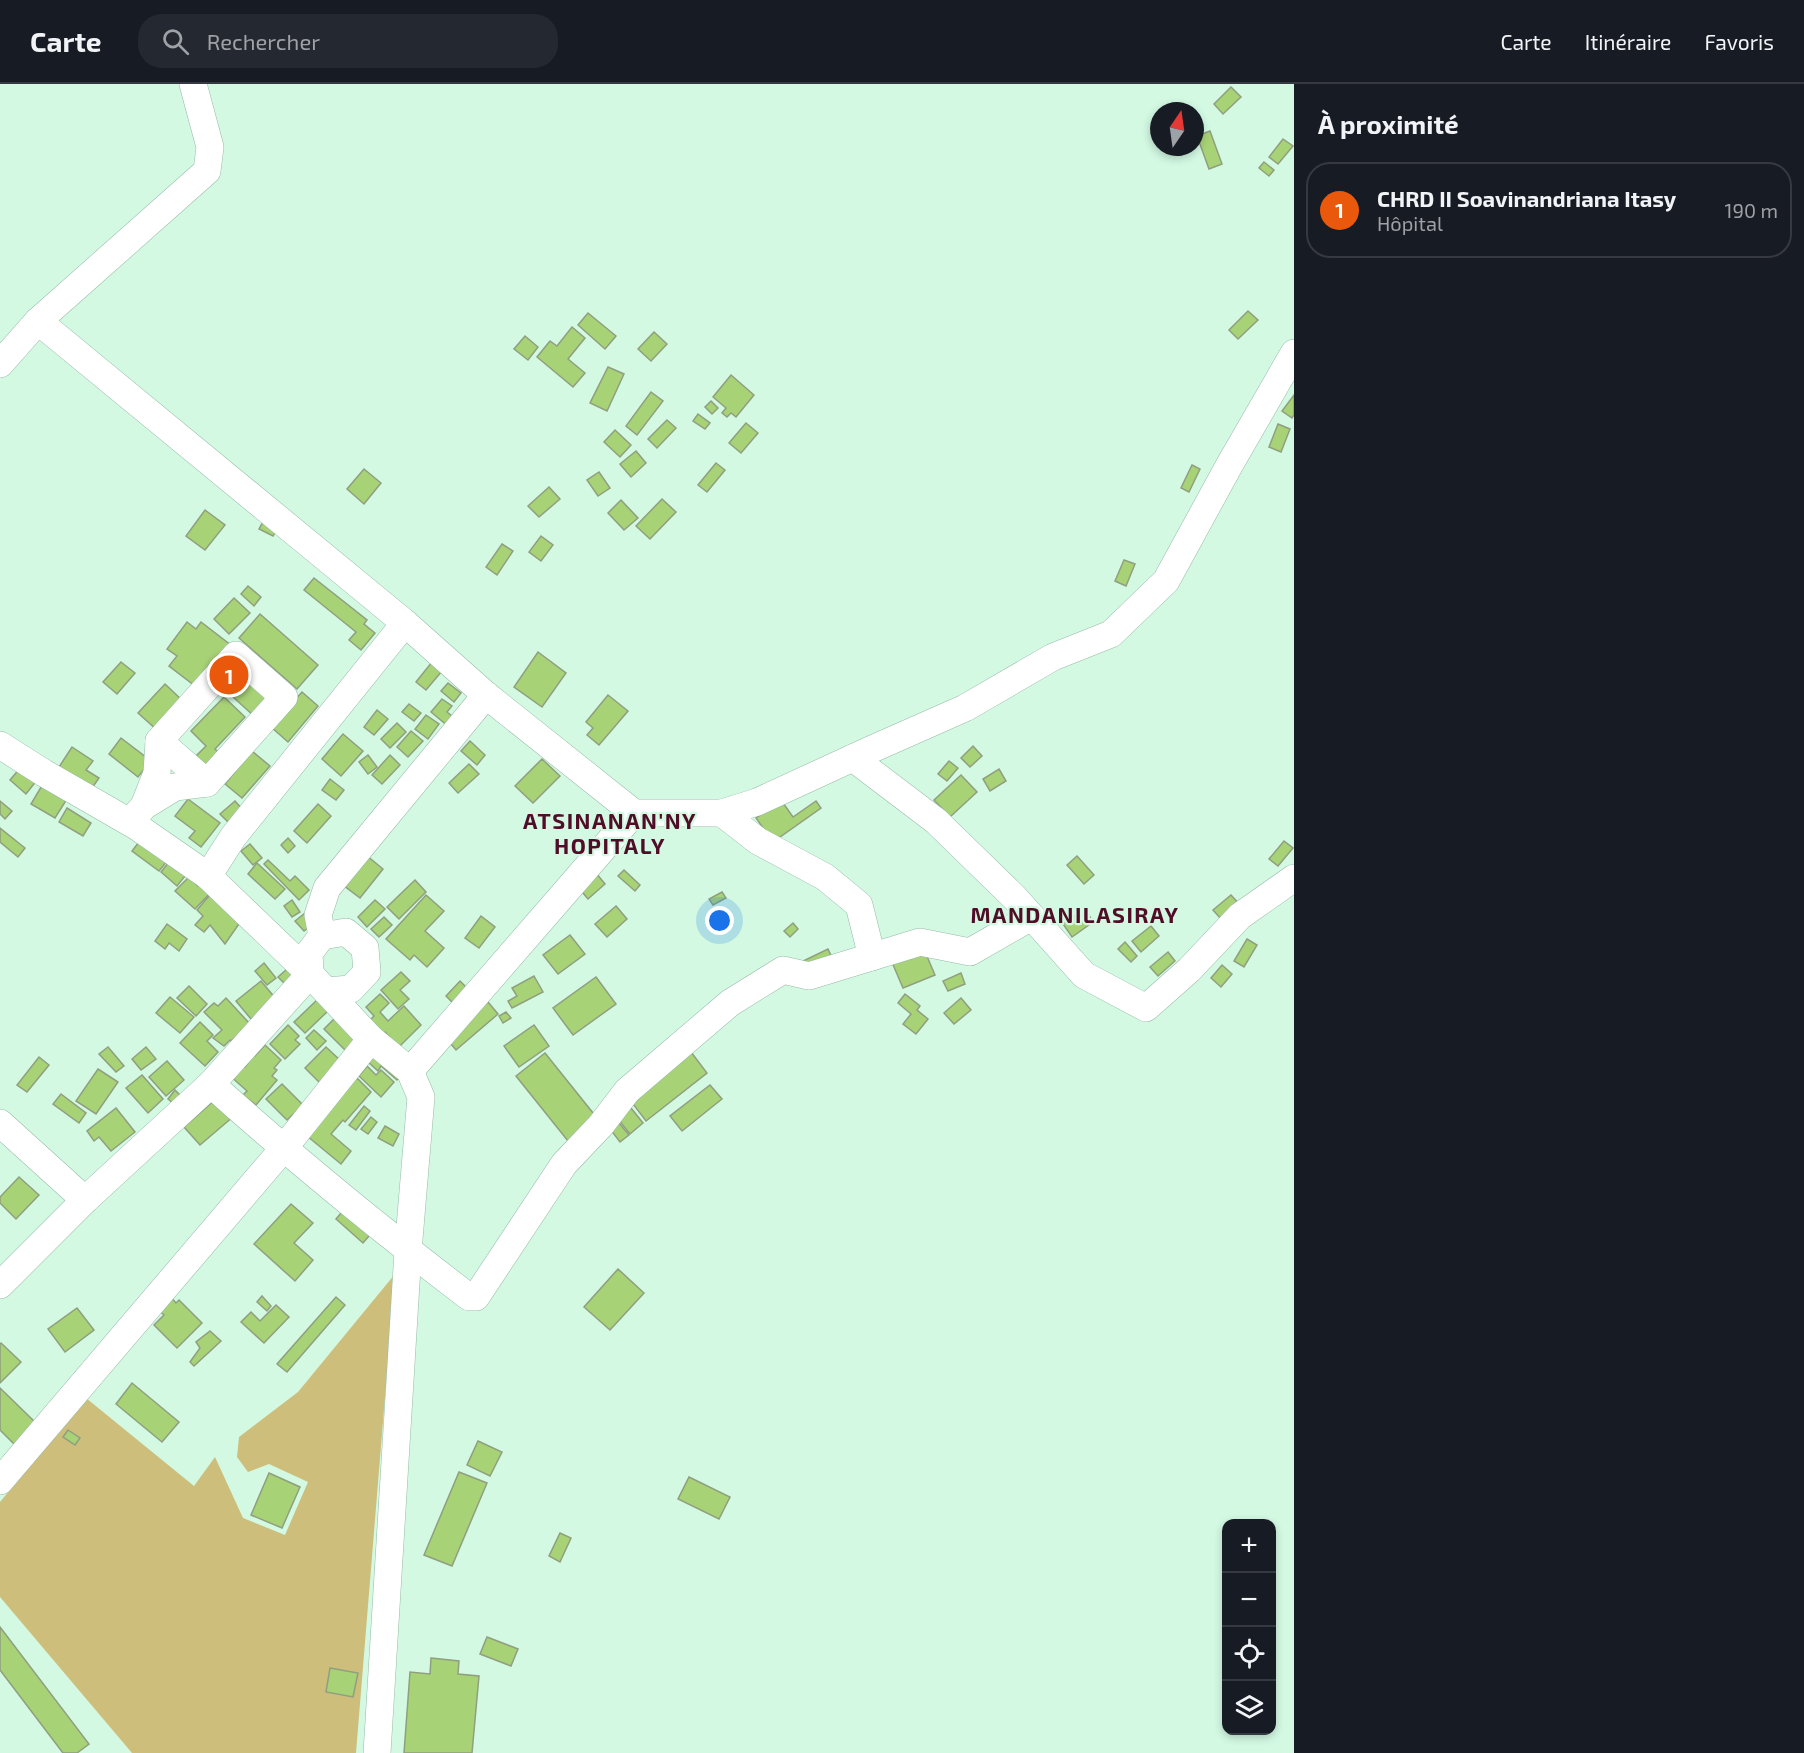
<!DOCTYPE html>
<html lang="fr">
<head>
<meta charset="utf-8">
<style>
	:root { --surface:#171b24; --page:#242831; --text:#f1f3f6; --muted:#9ea1a6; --line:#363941; --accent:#ea580c }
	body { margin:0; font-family:"Exo 2",sans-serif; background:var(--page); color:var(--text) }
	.controls { position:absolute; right:18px; bottom:18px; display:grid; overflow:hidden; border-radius:12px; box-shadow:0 3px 9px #0003 }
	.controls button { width:54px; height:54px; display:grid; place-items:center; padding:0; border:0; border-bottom:2px solid var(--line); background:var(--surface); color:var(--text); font:30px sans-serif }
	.compass { position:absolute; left:1150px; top:18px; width:54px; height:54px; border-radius:50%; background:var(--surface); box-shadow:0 3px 9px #0003; rotate:13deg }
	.you { position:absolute; left:720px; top:837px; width:21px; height:21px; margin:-15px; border:4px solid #fff; border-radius:50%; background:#1a73e8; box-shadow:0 0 0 9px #1a73e833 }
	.badge { display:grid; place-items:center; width:39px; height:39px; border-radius:50%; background:var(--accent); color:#fff; font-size:20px; font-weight:700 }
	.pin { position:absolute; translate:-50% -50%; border:3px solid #fff; box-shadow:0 2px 6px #0006 }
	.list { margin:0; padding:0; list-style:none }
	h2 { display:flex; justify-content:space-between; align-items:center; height:78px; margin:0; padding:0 24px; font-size:26px }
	h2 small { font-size:20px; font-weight:400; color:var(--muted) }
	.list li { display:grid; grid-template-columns:39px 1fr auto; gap:18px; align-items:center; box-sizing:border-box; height:96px; margin:0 12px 12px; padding:0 12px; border:2px solid var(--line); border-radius:24px }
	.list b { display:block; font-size:22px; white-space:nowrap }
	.list p { margin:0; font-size:20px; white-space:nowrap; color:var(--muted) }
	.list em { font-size:20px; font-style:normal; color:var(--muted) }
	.icon { flex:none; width:33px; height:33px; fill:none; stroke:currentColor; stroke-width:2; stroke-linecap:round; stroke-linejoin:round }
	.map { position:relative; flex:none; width:1294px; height:1669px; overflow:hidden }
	header { display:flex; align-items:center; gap:36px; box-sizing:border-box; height:84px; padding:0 30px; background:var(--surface); border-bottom:2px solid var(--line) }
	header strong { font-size:28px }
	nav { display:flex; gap:33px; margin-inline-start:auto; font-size:21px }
	.search { width:420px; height:54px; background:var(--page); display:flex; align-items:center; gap:15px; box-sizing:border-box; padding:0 21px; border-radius:24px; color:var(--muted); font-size:22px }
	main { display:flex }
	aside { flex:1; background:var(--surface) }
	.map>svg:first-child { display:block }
	.green { fill:#cdbe7c }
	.building { fill:#a8d276; stroke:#8f9f7f; stroke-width:1.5 }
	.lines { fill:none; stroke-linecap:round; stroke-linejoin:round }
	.minor-casing { stroke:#96bba6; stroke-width:28 }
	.minor { stroke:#fff; stroke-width:27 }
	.labels { text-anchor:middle; stroke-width:4.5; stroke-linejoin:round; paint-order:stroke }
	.district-label { font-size:22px; font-weight:bold; letter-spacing:1.5px; fill:#500d27; stroke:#d3f9e3 }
</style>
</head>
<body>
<header>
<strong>Carte</strong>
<div class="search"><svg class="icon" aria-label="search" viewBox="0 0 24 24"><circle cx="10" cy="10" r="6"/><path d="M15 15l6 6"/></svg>Rechercher</div>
<nav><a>Carte</a><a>Itinéraire</a><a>Favoris</a></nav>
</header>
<main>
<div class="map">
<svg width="1294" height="1669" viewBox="0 0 1294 1669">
	<rect width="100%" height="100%" fill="#d3f9e3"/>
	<!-- green -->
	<polygon class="green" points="395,1190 356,1669 132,1669 0,1513 0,1418 86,1314 194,1402 215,1373 243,1434 285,1451 308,1398 269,1380 248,1388 237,1373 239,1353 298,1308"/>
	<!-- building -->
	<g class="building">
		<polygon points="1231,3 1241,13 1223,30 1214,20"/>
		<polygon points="1210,47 1222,80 1209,85 1197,52"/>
		<polygon points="1283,55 1293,62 1278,80 1269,73"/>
		<polygon points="1264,78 1274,86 1269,92 1259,84"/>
		<polygon points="1248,227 1258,236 1238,255 1229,246"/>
		<polygon points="588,229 616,252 605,265 578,241"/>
		<polygon points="572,243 585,254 568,275 585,289 573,303 537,273 550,257 557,262"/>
		<polygon points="654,248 667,260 651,277 638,265"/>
		<polygon points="525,252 538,263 528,276 514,265"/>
		<polygon points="608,283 624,290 607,327 590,319"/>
		<polygon points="731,291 754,311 736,333 731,329 727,333 722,329 726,324 713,313"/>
		<polygon points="651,308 663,317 637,351 626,342"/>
		<polygon points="1294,311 1294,331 1292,334 1282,327"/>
		<polygon points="711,317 718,324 712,330 705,323"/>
		<polygon points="698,330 710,339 705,345 693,337"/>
		<polygon points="667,336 676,344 657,364 648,355"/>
		<polygon points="746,339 758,349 741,369 729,359"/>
		<polygon points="1278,340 1290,345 1281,368 1269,363"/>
		<polygon points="615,346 631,361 620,373 604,358"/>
		<polygon points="636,367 646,379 631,393 620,380"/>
		<polygon points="716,379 725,386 707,408 698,401"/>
		<polygon points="1192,381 1200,385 1189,408 1181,404"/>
		<polygon points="364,385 381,399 364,420 347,405"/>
		<polygon points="599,388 610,404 598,412 587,396"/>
		<polygon points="549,403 560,415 539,433 528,422"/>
		<polygon points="662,415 676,428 650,455 636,442"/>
		<polygon points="621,416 638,434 624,446 608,429"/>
		<polygon points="205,426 225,441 205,466 186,452"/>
		<polygon points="263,438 277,445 273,452 259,445"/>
		<polygon points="541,452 553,461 541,477 529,468"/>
		<polygon points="502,460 513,467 497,491 486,483"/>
		<polygon points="1124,476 1135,480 1126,502 1115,497"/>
		<polygon points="314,494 367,536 364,540 375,549 361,566 349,556 356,548 304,506"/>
		<polygon points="248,502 261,513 254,522 241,510"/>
		<polygon points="234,514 250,529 229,550 214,535"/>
		<polygon points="260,530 318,581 297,605 239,554"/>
		<polygon points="187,538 196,545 201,538 232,562 199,605 169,582 177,572 167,565"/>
		<polygon points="538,568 566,589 542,623 514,603"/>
		<polygon points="121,578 135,589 117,610 103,598"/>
		<polygon points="432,578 442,587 426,606 416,598"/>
		<polygon points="239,585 272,614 255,633 222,603"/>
		<polygon points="448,599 461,609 454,618 441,607"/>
		<polygon points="165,600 185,619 158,647 138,629"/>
		<polygon points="302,608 318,622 288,658 271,643"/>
		<polygon points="608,611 628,627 599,661 587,651 593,644 586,638"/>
		<polygon points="224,613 245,633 215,665 225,675 213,687 196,672 206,662 191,647"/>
		<polygon points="442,615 452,622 447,628 456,635 449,643 431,628"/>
		<polygon points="409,620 421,629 414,637 402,628"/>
		<polygon points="377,626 388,635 374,651 364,643"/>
		<polygon points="426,631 439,640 428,655 415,645"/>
		<polygon points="397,639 406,648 390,664 381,655"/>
		<polygon points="411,647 423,657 408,673 397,663"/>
		<polygon points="343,650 363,667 341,692 322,675"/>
		<polygon points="121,654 151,677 138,693 109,670"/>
		<polygon points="470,657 485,671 477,681 461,667"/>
		<polygon points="973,662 982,672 970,683 961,674"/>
		<polygon points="72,663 93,677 86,686 99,694 92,704 59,683"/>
		<polygon points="252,667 270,682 242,714 225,700"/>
		<polygon points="368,671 377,683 368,690 359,678"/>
		<polygon points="390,671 400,681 382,700 372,691"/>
		<polygon points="542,675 560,692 533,719 515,702"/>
		<polygon points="949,677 958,684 947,697 938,690"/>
		<polygon points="469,680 479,690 458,709 449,699"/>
		<polygon points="21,683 37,696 26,710 10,696"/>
		<polygon points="999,685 1006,697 990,707 983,695"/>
		<polygon points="961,691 977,708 950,733 934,716"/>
		<polygon points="47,693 72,707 55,734 31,720"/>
		<polygon points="330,695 344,706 336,716 322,706"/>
		<polygon points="188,715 220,739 201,763 189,754 195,747 175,732"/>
		<polygon points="781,716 793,733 816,717 821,724 773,758 756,734"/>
		<polygon points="0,717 12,727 5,735 0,730"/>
		<polygon points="235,717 243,726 229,739 220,730"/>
		<polygon points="318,720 331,732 307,759 294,747"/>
		<polygon points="67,724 91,739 83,752 59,738"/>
		<polygon points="0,744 25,764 18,773 0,758"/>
		<polygon points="145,750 172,771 159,787 132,767"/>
		<polygon points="288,754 295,762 288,769 281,761"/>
		<polygon points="1284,757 1293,764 1278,782 1269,775"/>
		<polygon points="250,760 262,774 253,781 241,767"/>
		<polygon points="366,771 383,785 360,814 343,801"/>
		<polygon points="1077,772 1094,791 1084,800 1067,781"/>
		<polygon points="173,773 190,786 177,802 161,788"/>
		<polygon points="268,776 290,797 295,792 309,806 299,816 264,780"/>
		<polygon points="257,779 285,805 275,815 248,790"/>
		<polygon points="624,786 640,801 635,807 618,792"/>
		<polygon points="596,789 605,800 588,815 578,803"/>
		<polygon points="189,793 198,802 204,796 214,805 195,825 175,807"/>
		<polygon points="415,796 426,808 399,835 387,823"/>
		<polygon points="214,806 243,834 225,860 210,841 204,848 195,841 203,832 197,826"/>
		<polygon points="722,808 726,814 713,821 709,815"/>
		<polygon points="426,811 444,827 425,847 444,864 427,883 414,871 410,876 386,855"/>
		<polygon points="1231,811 1240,821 1222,836 1213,826"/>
		<polygon points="292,816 300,828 292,833 284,822"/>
		<polygon points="375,816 385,825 367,843 358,833"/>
		<polygon points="616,822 627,835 607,853 595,840"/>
		<polygon points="1085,825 1093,838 1072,853 1063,840"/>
		<polygon points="305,829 314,839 304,847 295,837"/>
		<polygon points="481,832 495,843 479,864 465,854"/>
		<polygon points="384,833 392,841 379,853 371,845"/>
		<polygon points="793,839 798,845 790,853 784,847"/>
		<polygon points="167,840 187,855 179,867 169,859 165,865 155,857"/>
		<polygon points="1151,842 1159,852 1141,868 1132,857"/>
		<polygon points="570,851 585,870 558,890 543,871"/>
		<polygon points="1247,855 1257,861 1244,883 1234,877"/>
		<polygon points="1125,858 1137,872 1131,878 1118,865"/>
		<polygon points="923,863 935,891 903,904 891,876"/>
		<polygon points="828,865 833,876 809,888 803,877"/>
		<polygon points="1168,868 1175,877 1158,892 1150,883"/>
		<polygon points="264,879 276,894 267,901 255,887"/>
		<polygon points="1222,881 1232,890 1221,903 1211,894"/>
		<polygon points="287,885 297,896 289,904 278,893"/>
		<polygon points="401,888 410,897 400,906 409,915 398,925 381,906"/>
		<polygon points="961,889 965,900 948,907 943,897"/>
		<polygon points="534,892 543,908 512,924 508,917 517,912 512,904"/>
		<polygon points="596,893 616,920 573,951 553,924"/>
		<polygon points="261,897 276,915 251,935 236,917"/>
		<polygon points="460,897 469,906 454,920 446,912"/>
		<polygon points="189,902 207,920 196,932 177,914"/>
		<polygon points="380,910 389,919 380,928 388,937 404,922 421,941 399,963 385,948 381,952 368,938 374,932 366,923"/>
		<polygon points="905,910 920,922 917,926 928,935 916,950 903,940 911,930 898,919"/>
		<polygon points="170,913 194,933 180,949 156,929"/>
		<polygon points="226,914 250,940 231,957 230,956 224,962 213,954 222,946 204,928 214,919 218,922"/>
		<polygon points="961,914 971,926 954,940 944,929"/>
		<polygon points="317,916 328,927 305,949 294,938"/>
		<polygon points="488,918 498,930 456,966 446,954"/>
		<polygon points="506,928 511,934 503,939 499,932"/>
		<polygon points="339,930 362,953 347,968 324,945"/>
		<polygon points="200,938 213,951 207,957 218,968 205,982 180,959"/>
		<polygon points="288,941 299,952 295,956 300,960 285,975 270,960"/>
		<polygon points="534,941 549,962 519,983 504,962"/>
		<polygon points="314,946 326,957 317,966 306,954"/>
		<polygon points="265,961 281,976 274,984 277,986 272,992 277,996 256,1021 243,1011 247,1007 229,991 240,978 245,983 248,979 244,976 251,968 255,972"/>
		<polygon points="108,963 124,982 116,988 99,970"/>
		<polygon points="146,963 156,975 141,986 132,975"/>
		<polygon points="326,963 341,977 320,999 305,984"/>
		<polygon points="378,964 405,987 397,996 381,982 378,987 367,977"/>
		<polygon points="691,968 707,989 646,1037 630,1016"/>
		<polygon points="545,969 597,1034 568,1057 516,992"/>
		<polygon points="39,973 49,981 27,1008 17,1001"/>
		<polygon points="167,977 184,996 166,1012 149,993"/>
		<polygon points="367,982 376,991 381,986 394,998 381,1013 359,992"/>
		<polygon points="98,985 118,998 96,1030 76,1017"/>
		<polygon points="142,991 163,1015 148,1029 126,1004"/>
		<polygon points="356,993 371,1008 345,1038 343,1036 331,1050 351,1067 341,1080 307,1052"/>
		<polygon points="282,1000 303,1021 287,1036 266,1015"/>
		<polygon points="710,1001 722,1015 682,1047 670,1032"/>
		<polygon points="175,1006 182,1013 175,1021 168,1015"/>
		<polygon points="61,1010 86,1029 79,1039 53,1020"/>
		<polygon points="217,1014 234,1032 200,1061 184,1043"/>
		<polygon points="364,1022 370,1027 356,1046 349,1041"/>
		<polygon points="116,1024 135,1048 111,1067 99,1053 94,1057 87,1047"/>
		<polygon points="631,1024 643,1039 630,1050 617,1034"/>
		<polygon points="371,1033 377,1038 368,1050 361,1045"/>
		<polygon points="619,1039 629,1051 620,1058 610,1045"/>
		<polygon points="385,1042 399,1050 393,1062 378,1054"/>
		<polygon points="19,1093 39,1111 16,1135 0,1119 0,1113"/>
		<polygon points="291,1120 313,1139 294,1159 313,1176 295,1197 254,1160"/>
		<polygon points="348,1121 375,1145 363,1159 336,1135"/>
		<polygon points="618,1185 644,1209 610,1246 584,1223"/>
		<polygon points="170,1212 176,1219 179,1216 202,1239 177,1264 154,1241 164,1231 157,1225"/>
		<polygon points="262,1212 271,1222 267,1227 257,1218"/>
		<polygon points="336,1213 345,1221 287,1288 277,1280"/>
		<polygon points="276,1221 289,1233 264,1259 241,1238 251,1228 260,1237"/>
		<polygon points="77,1224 94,1246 65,1268 48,1245"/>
		<polygon points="210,1247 221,1257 194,1282 190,1278 200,1264 196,1258"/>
		<polygon points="1,1259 21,1278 0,1299 0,1260"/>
		<polygon points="132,1299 179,1338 162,1358 116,1320"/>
		<polygon points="0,1304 36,1339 15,1361 0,1346"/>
		<polygon points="68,1346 80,1354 75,1361 63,1353"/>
		<polygon points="478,1357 502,1368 490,1392 467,1381"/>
		<polygon points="459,1388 487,1399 452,1482 424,1471"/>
		<polygon points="269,1389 300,1403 282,1444 251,1431"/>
		<polygon points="689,1393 730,1413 719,1435 678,1415"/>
		<polygon points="560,1449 571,1454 560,1478 549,1472"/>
		<polygon points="0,1543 89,1660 77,1669 63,1669 0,1586"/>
		<polygon points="487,1553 518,1565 511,1582 480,1570"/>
		<polygon points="431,1574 459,1577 458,1590 479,1592 472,1669 404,1669 410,1588 430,1590"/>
		<polygon points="330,1584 358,1589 353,1613 326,1608"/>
	</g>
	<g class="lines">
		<!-- minor casing -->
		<g class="minor-casing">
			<g id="minor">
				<polyline points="38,237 405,539 486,611 634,729 722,729 757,718 870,666 965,624 1053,573 1111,550 1166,497 1230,380 1294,269"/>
				<polyline points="0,280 38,237 207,87 210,63 193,0"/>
				<polyline points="159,657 207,699"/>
				<polyline points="0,661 44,689 136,742 208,792 310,890 371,955 410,987 421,1013 408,1167 377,1669"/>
				<polyline points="853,674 936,737 1015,814 1084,891 1146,924 1189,886 1240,832 1294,794"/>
				<polyline points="722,729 758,757 825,793 859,821 872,873"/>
				<polyline points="130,738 144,722 175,703 207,699 284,613 236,571 159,657 157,689 144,722"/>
				<polyline points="208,792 233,753 405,539"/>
				<polyline points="322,852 318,831 327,804 486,611"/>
				<polyline points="410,987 634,729"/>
				<path d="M211,1000C294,1075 380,1145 469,1213H476L564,1080L601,1041L627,1007L730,919L783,886L809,892L920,858L970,868L1031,833"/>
				<polyline points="0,1039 85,1116"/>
				<polyline points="0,1201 85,1116 211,1000 310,890 309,869 322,852 346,848 365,864 367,888 351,905 326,907"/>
				<polyline points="0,1397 283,1065 371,955"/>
			</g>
		</g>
		<!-- minor -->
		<use href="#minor" class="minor"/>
	</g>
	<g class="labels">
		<!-- district labels -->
		<g class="district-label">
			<text x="610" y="745">ATSINANAN'NY<tspan x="610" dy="25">HOPITALY</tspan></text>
			<text x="1075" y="839">MANDANILASIRAY</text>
		</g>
	</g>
</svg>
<div class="controls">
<button>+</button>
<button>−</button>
<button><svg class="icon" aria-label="locate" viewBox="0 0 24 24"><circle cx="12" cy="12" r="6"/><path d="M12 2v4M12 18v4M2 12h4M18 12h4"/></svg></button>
<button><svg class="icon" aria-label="layers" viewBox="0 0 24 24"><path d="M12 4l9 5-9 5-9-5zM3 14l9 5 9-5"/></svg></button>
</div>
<svg class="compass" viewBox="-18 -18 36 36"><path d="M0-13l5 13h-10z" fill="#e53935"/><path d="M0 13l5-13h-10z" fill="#9ea1a6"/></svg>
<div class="you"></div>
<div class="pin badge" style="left:229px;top:591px">1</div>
</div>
<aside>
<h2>À proximité<small></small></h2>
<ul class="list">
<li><span class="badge">1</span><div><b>CHRD II Soavinandriana Itasy</b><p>Hôpital</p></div><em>190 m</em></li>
</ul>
</aside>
</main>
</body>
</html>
